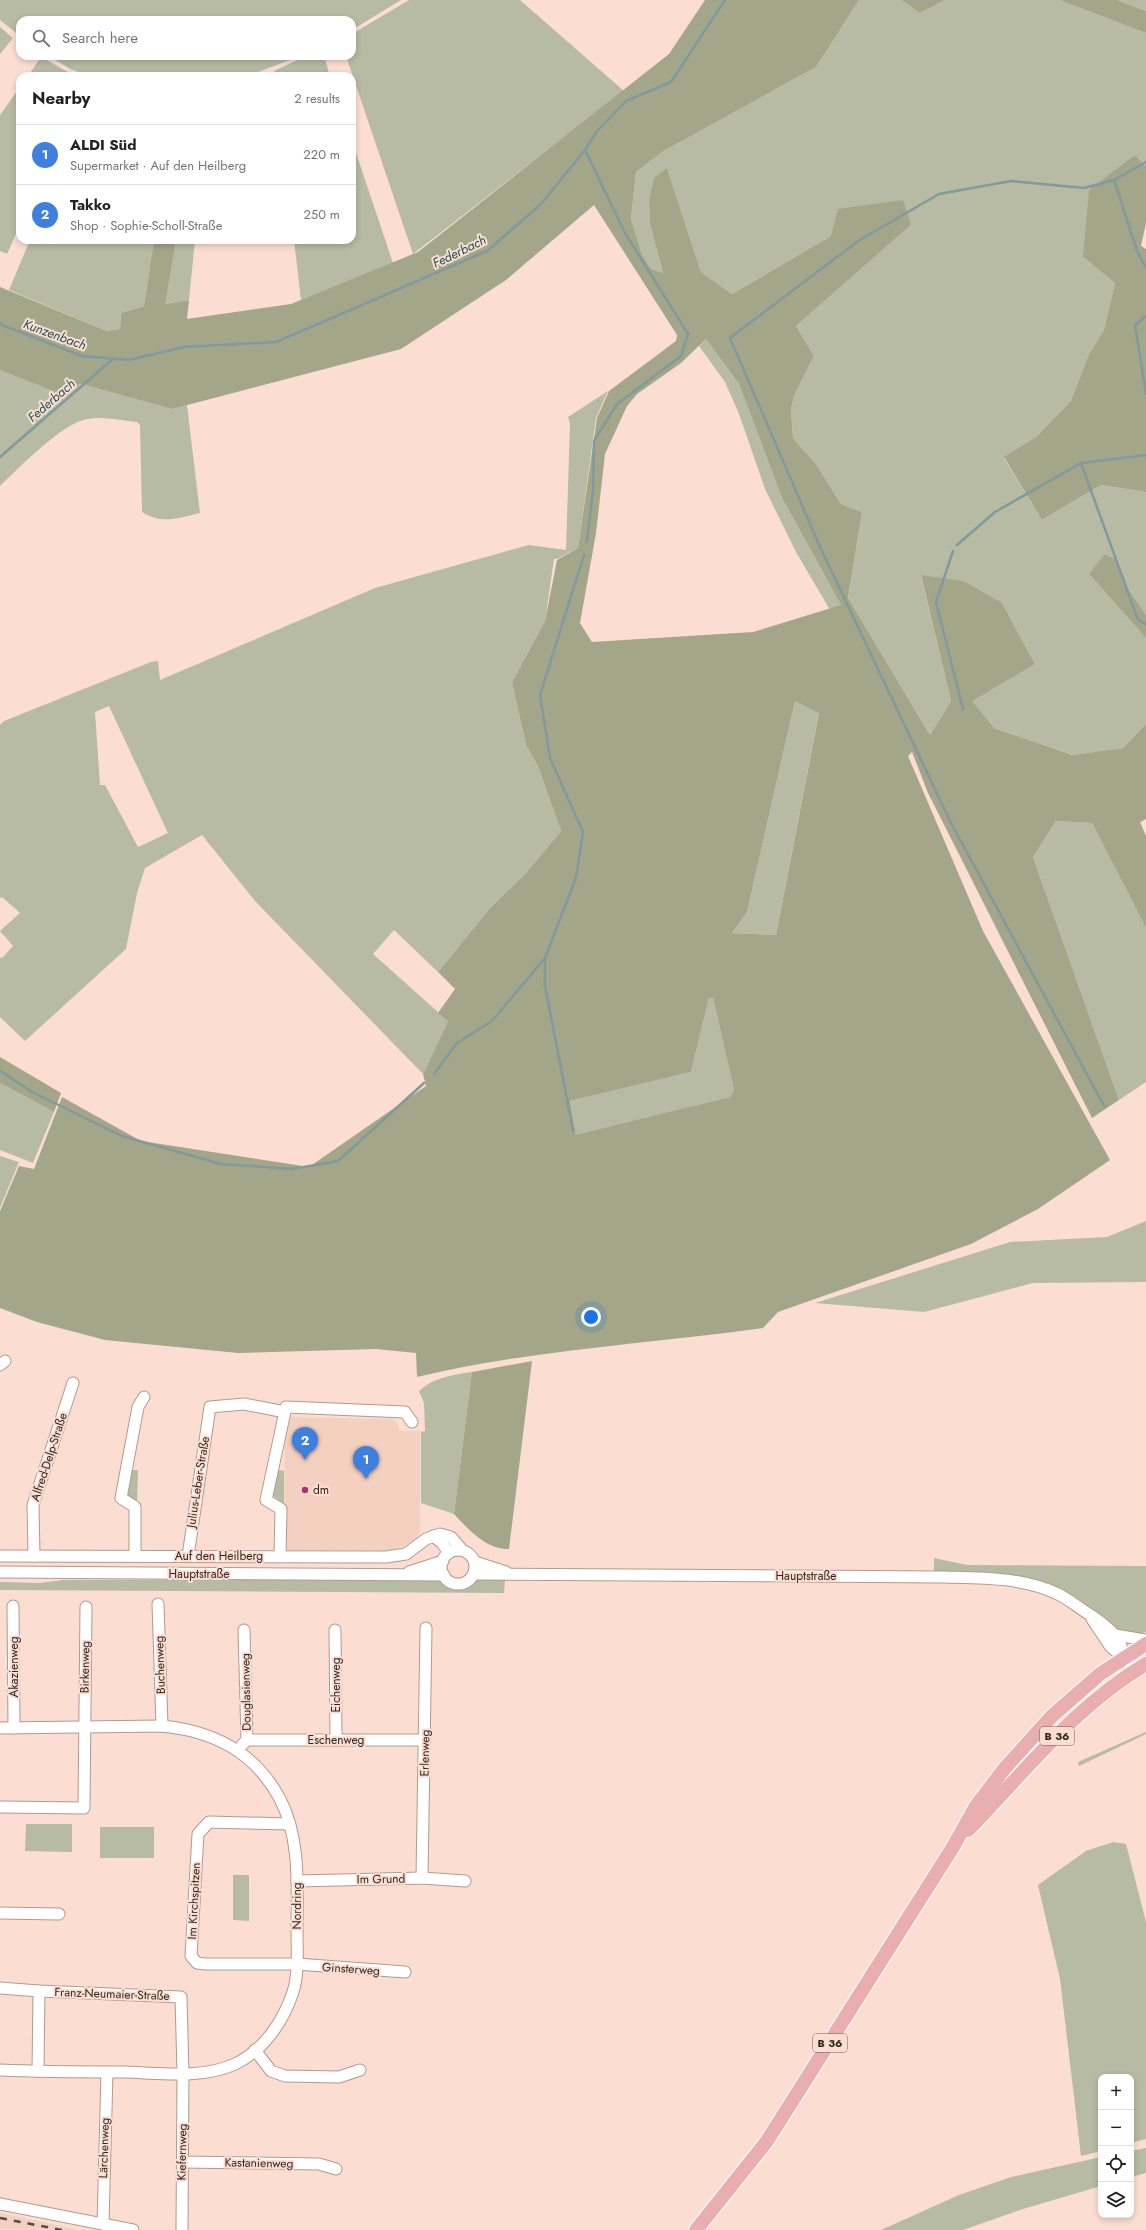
<!DOCTYPE html>
<html lang="en">
<head>
<meta charset="utf-8">
<style>
	:root { --surface:#fff; --page:#f6f6f6; --text:#202124; --muted:#757577; --line:#e0e0e0; --accent:#b02c74 }
	body { margin:0; font-family:Jost,sans-serif; background:var(--page); color:var(--text) }
	.controls { position:absolute; right:12px; bottom:12px; display:grid; overflow:hidden; border-radius:8px; box-shadow:0 2px 6px #0003 }
	.controls button { width:36px; height:36px; display:grid; place-items:center; padding:0; border:0; border-bottom:1px solid var(--line); background:var(--surface); color:var(--text); font:20px sans-serif }
	.you { position:absolute; left:591px; top:1317px; width:14px; height:14px; margin:-10px; border:3px solid #fff; border-radius:50%; background:#1a73e8; box-shadow:0 0 0 6px #1a73e833 }
	.badge { display:grid; place-items:center; width:26px; height:26px; border-radius:50%; background:var(--accent); color:#fff; font-size:13px; font-weight:700 }
	.pin { position:absolute; translate:-50% -33px; filter:drop-shadow(0 1px 2px #0008) }
	.pin::after { content:''; position:absolute; top:21px; width:14px; height:12px; background:inherit; clip-path:polygon(0 0,100% 0,50% 100%) }
	.list { margin:0; padding:0; list-style:none }
	h2 { display:flex; justify-content:space-between; align-items:center; height:52px; margin:0; padding:0 16px; font-size:17px }
	h2 small { font-size:13px; font-weight:400; color:var(--muted) }
	.list li { display:grid; grid-template-columns:26px 1fr auto; gap:12px; align-items:center; box-sizing:border-box; height:60px; padding:0 16px; border-top:1px solid var(--line) }
	.list b { display:block; font-size:15px; white-space:nowrap }
	.list p { margin:0; font-size:13px; white-space:nowrap; color:var(--muted) }
	.list em { font-size:13px; font-style:normal; color:var(--muted) }
	.icon { flex:none; width:22px; height:22px; fill:none; stroke:currentColor; stroke-width:2; stroke-linecap:round; stroke-linejoin:round }
	.map { position:relative; flex:none; width:1146px; height:2230px; overflow:hidden }
	.search { position:absolute; background:var(--surface); box-shadow:0 2px 6px #0003; left:16px; top:16px; width:340px; height:44px; display:flex; align-items:center; gap:10px; box-sizing:border-box; padding:0 14px; border-radius:12px; color:var(--muted); font-size:15px }
	.panel { position:absolute; background:var(--surface); box-shadow:0 2px 6px #0003; left:16px; top:72px; width:340px; height:172px; border-radius:12px }
	.map>svg:first-child { display:block }
	.built { fill:#f3d0bf }
	.green { fill:#b8bba3; fill-rule:evenodd }
	.forest { fill:#a3a688; fill-rule:evenodd }
	.lines { fill:none; stroke-linecap:round; stroke-linejoin:round }
	.stream { stroke:#819a9e; stroke-width:2.5 }
	.minor-casing { stroke:#b4998c; stroke-width:13 }
	.major-casing { stroke:#fff; stroke-width:16 }
	.minor { stroke:#fff; stroke-width:11 }
	.major { stroke:#e9aeaf; stroke-width:14 }
	.rail { stroke:#5a4c45; stroke-width:2.5; stroke-dasharray:7 7; stroke-linecap:butt }
	.poi-dot { fill:#b02c74; stroke:#fbded1; stroke-width:1.5 }
	.labels { text-anchor:middle; stroke-width:4; stroke-linejoin:round; paint-order:stroke }
	.shield { fill:#fbded1; stroke:#6d5d56; stroke-width:1 }
	.shield-label { font-size:11px; font-weight:bold; fill:#302621 }
	.street-label { font-size:12px; fill:#302621; stroke:#fbded1 }
	.poi-label { font-size:12px; fill:#302621; stroke:#fbded1; text-anchor:start }
	.water-label { font-size:13px; font-style:italic; fill:#1a505a; stroke:#fbded1 }
</style>
</head>
<body>
<div class="map">
<svg width="1146" height="2230" viewBox="0 0 1146 2230">
	<rect width="100%" height="100%" fill="#fbded1"/>
	<!-- built -->
	<g class="built">
		<polygon points="290,1417 392,1419 397,1423 400,1431 420,1431 420,1532 413,1540 405,1546 392,1550 284,1550 285,1422"/>
		<polygon points="0,2213 80,2230 0,2229"/>
	</g>
	<!-- green -->
	<g class="green">
		<polygon points="0,0 401,0 352,30 352,20 20,20 20,36 0,20"/>
		<polygon points="409,0 520,0 624,91 413,254 346,56 352,56 352,34"/>
		<polygon points="859,0 901,0 920,13 945,0 1059,0 1146,33 1146,166 1135,155 1083,257 1115,283 1104,330 1089,354 1071,401 1036,437 1004,458 1042,520 1101,485 1146,492 1146,615 1122,580 1117,559 1089,574 1146,638 1146,724 1123,748 1074,755 994,728 971,701 1035,664 1002,603 921,576 951,701 930,735 848,598 862,512 841,504 816,464 793,438 791,409 794,396 814,356 796,326 911,225 831,236 732,294 701,272 667,168 649,201 650,224 663,273 651,269 642,254 631,219 636,172 662,152 816,67"/>
		<polygon points="1117,0 1146,0 1146,11"/>
		<polygon points="0,27 13,38 0,54"/>
		<polygon points="49,56 300,56 248,76 89,76 70,69"/>
		<polygon points="306,56 324,56 330,76 275,76 274,71"/>
		<polygon points="41,57 75,76 28,76"/>
		<polygon points="20,87 20,225 7,254 0,251 0,115"/>
		<polygon points="352,141 393,263 301,300 294,240 352,240"/>
		<polygon points="30,240 154,240 144,306 121,313 120,329 107,331 9,290"/>
		<polygon points="176,240 195,240 189,300 164,304"/>
		<polygon points="706,339 739,384 782,498 841,605 830,610 796,552 765,489 739,414 725,382 699,346"/>
		<path d="M0,370L55,392L81,384L172,409L187,405L200,513C178,518 163,525 142,512L140,425L137,422C122,421 103,416 88,419C63,422 19,468 0,486Z"/>
		<path d="M608,391L596,418L578,548L557,559H554L545,621L512,682L526,745L538,766L561,831L526,873L490,908L438,972L394,930L373,954L448,1021L423,1074L255,901L202,835L145,868L137,893L126,949L25,1041L0,1017V957L2,958L13,946L0,931L20,913L2,897L0,898V725L4,721L151,662L158,661L160,680L375,588L529,545L566,550L570,424L568,417ZM109,706L168,833L138,847L105,785H100L95,712Z"/>
		<polygon points="795,701 819,712 776,935 732,933 747,912"/>
		<polygon points="1056,821 1092,823 1146,928 1146,1082 1119,1100 1033,857"/>
		<polygon points="709,998 713,998 734,1090 730,1097 576,1136 570,1101 691,1072"/>
		<polygon points="0,1083 54,1112 33,1163 0,1150"/>
		<polygon points="0,1156 19,1162 0,1208"/>
		<polygon points="1146,1221 1146,1282 1033,1283 924,1312 815,1303 1010,1242 1107,1237"/>
		<path d="M472,1372L454,1514L421,1503V1432L425,1431L424,1403L419,1391C435,1377 452,1375 472,1372Z"/>
		<polygon points="130,1470 138,1470 137,1502 125,1494"/>
		<polygon points="277,1470 284,1471 284,1504 272,1495"/>
		<path d="M934,1558L967,1565L1146,1566V1632C1116,1641 1092,1605 1068,1593C1025,1571 980,1572 934,1571Z"/>
		<path d="M477,1577L505,1579L504,1593L0,1590V1582L40,1583L63,1580L441,1579C456,1586 464,1587 477,1577Z"/>
		<polygon points="1146,1732 1146,1734 1079,1766 1078,1762"/>
		<polygon points="26,1824 72,1824 72,1852 25,1851"/>
		<rect x="100" y="1827" width="54" height="31"/>
		<polygon points="1113,1842 1126,1844 1146,1922 1146,2139 1131,2143 1131,2077 1101,2077 1101,2151 1081,2156 1060,1979 1038,1885 1086,1851"/>
		<polygon points="233,1875 249,1875 249,1921 233,1920"/>
		<polygon points="1146,2148 1146,2173 1131,2177 1131,2151"/>
		<polygon points="1101,2157 1101,2186 1023,2209 963,2230 881,2230 959,2195 1011,2177"/>
	</g>
	<!-- forest -->
	<g class="forest">
		<path d="M705,0H859L816,67L662,152L636,172L631,219L642,254L651,269L663,273L650,224L649,201L654,178L667,168L701,272L732,294L831,236L838,209L903,200L911,225L796,326L814,356L794,396L791,409L793,438L816,464L841,504L862,512L848,598L930,735L951,701L921,575L963,581L1002,603L1035,664L972,701L994,728L1073,755L1123,748L1146,724V819L1140,822L1146,836V928L1092,823L1056,821L1033,857L1119,1100L1092,1118L928,793L912,752L908,756L983,931L1110,1160L1038,1209L971,1244L778,1312L763,1328C648,1344 530,1350 417,1377L416,1353L376,1349L238,1353L105,1340L37,1322L0,1308V1211L19,1166L34,1169L62,1097L141,1141L309,1167L426,1086L423,1074L448,1021L438,1013L455,989L438,972L490,908L526,873L561,831L538,766L526,745L512,682L545,621L557,560L578,548L597,418L609,391L676,341L677,335L594,205L506,280L401,349L172,409L81,384L55,392L0,370V287L107,331L120,329L121,313L144,306L154,240H176L165,304L189,300L187,319L291,304L418,252L669,54ZM706,339L739,384L782,498L841,605L753,632L592,642L580,623L596,533L605,454L627,406L637,394L681,363ZM795,701L819,713L776,935L732,933L747,912ZM709,998H713L734,1090L730,1097L576,1135L570,1101L691,1072Z"/>
		<polygon points="901,0 945,0 920,13"/>
		<polygon points="1059,0 1117,0 1146,11 1146,33"/>
		<polygon points="1135,155 1146,166 1146,223 1141,246 1146,249 1146,492 1101,485 1042,520 1004,457 1036,437 1071,401 1089,354 1104,330 1115,283 1083,257 1089,190"/>
		<polygon points="1104,555 1117,559 1122,580 1146,615 1146,638 1089,574"/>
		<polygon points="0,1057 61,1093 54,1112 0,1083"/>
		<path d="M532,1361L509,1549C487,1550 468,1529 454,1514L472,1372Z"/>
	</g>
	<g class="lines">
		<!-- stream -->
		<g class="stream">
			<polyline points="585,150 625,233 688,334 681,356 617,404 594,441 593,491 587,541"/>
			<polyline points="1114,180 1137,251 1146,268"/>
			<polyline points="1146,316 1135,325 1146,394"/>
			<polyline points="0,322 2,325 82,356 129,360 184,347 276,342 487,251 541,204 585,150 597,131 626,101 671,82 725,0"/>
			<polyline points="0,457 114,358"/>
			<polyline points="1081,463 1138,620 1146,624"/>
			<polyline points="957,545 995,512 1081,463 1146,455"/>
			<polyline points="953,551 936,602 963,709"/>
			<polyline points="0,1071 34,1093 122,1136 221,1164 292,1169 338,1161 424,1083"/>
			<polyline points="434,1074 457,1043 492,1021 545,958"/>
			<polyline points="1104,1106 951,823 821,549 730,338 858,241 939,194 1011,181 1084,188 1114,180 1146,162"/>
			<polyline points="573,1130 545,986 545,958 576,878 583,832 550,758 540,695 584,555"/>
		</g>
		<!-- minor casing -->
		<g class="minor-casing">
			<g id="minor">
				<polyline points="0,1365 5,1361"/>
				<polyline points="433,1536 442,1543 449,1553"/>
				<circle cx="458" cy="1567" r="17"/>
				<polyline points="0,1556 386,1557 406,1554 426,1539 440,1534 451,1537 463,1551"/>
				<polyline points="34,1556 33,1505 73,1383"/>
				<polyline points="135,1556 135,1507 121,1498 138,1407 144,1397"/>
				<polyline points="188,1556 210,1407 244,1404 285,1412"/>
				<polyline points="280,1556 281,1509 266,1500 286,1407 405,1412 412,1422"/>
				<polyline points="475,1562 506,1572"/>
				<polyline points="0,1572 444,1575"/>
				<polyline points="409,1572 443,1561"/>
				<path d="M474,1574L943,1577C982,1578 1022,1577 1058,1594C1070,1600 1080,1609 1092,1616C1108,1627 1122,1638 1124,1658"/>
				<polyline points="158,1604 162,1726"/>
				<polyline points="13,1606 14,1728"/>
				<polyline points="1092,1619 1110,1646 1124,1658 1133,1672"/>
				<polyline points="335,1630 336,1740"/>
				<polyline points="1115,1635 1146,1640"/>
				<path d="M0,1728L162,1726C214,1731 255,1752 280,1799C301,1839 297,1888 297,1932C297,1951 299,1973 293,1992C283,2022 264,2050 235,2064C203,2079 160,2073 125,2072C83,2072 42,2072 0,2070"/>
				<polyline points="247,1740 425,1740"/>
				<polyline points="242,1745 247,1740 244,1630"/>
				<polyline points="0,1807 84,1808 86,1607"/>
				<polyline points="289,1824 209,1822 198,1834 191,1956 197,1963 206,1964 297,1964 405,1972"/>
				<polyline points="422,1878 426,1628"/>
				<polyline points="297,1881 422,1878 465,1881"/>
				<polyline points="0,1913 59,1914"/>
				<polyline points="0,1988 39,1991 181,1997 183,2073 182,2230"/>
				<polyline points="255,2050 271,2071 285,2076 339,2077 360,2070"/>
				<polyline points="38,2071 39,1991"/>
				<polyline points="182,2162 319,2164 336,2169"/>
				<polyline points="0,2204 133,2230"/>
				<polyline points="103,2224 107,2072"/>
			</g>
		</g>
		<!-- major casing -->
		<g class="major-casing">
			<g id="major">
				<path d="M968,1830C1025,1772 1075,1706 1146,1664"/>
				<polyline points="696,2230 767,2141 953,1847 976,1806 1005,1768 1052,1716 1100,1674 1146,1644"/>
			</g>
		</g>
		<!-- minor -->
		<use href="#minor" class="minor"/>
		<!-- major -->
		<use href="#major" class="major"/>
		<!-- rail -->
		<polyline class="rail" points="0,2218 62,2230"/>
	</g>
	<!-- markers -->
	<circle class="poi-dot" cx="305" cy="1490" r="4"/>
	<g class="labels">
		<!-- shield labels -->
		<g class="shield">
			<rect x="1040" y="1727" width="34" height="18" rx="3"/>
			<rect x="813" y="2034" width="34" height="18" rx="3"/>
		</g>
		<g class="shield-label">
			<text x="1057" y="1740">B 36</text>
			<text x="830" y="2047">B 36</text>
		</g>
		<!-- street labels -->
		<g class="street-label">
			<text transform="translate(49 1457) rotate(-72)" y="4">Alfred-Delp-Straße</text>
			<text transform="translate(198 1482) rotate(-81)" y="4">Julius-Leber-Straße</text>
			<text x="219" y="1560">Auf den Heilberg</text>
			<text x="199" y="1578">Hauptstraße</text>
			<text x="806" y="1580">Hauptstraße</text>
			<text transform="translate(160 1665) rotate(-92)" y="4">Buchenweg</text>
			<text transform="translate(14 1667) rotate(-90)" y="4">Akazienweg</text>
			<text transform="translate(85 1667) rotate(-89)" y="4">Birkenweg</text>
			<text transform="translate(336 1685) rotate(-90)" y="4">Eichenweg</text>
			<text transform="translate(246 1692) rotate(-91)" y="4">Douglasienweg</text>
			<text x="336" y="1744">Eschenweg</text>
			<text transform="translate(425 1753) rotate(-89)" y="4">Erlenweg</text>
			<text transform="translate(381 1879) rotate(-1)" y="4">Im Grund</text>
			<text transform="translate(194 1901) rotate(-87)" y="4">Im Kirchspitzen</text>
			<text transform="translate(297 1906) rotate(-90)" y="4">Nordring</text>
			<text transform="translate(351 1969) rotate(4)" y="4">Ginsterweg</text>
			<text transform="translate(112 1994) rotate(2)" y="4">Franz-Neumaier-Straße</text>
			<text transform="translate(104 2148) rotate(-88)" y="4">Lärchenweg</text>
			<text transform="translate(182 2152) rotate(-89)" y="4">Kiefernweg</text>
			<text transform="translate(259 2163) rotate(1)" y="4">Kastanienweg</text>
		</g>
		<!-- poi labels -->
		<g class="poi-label">
			<text x="313" y="1494">dm</text>
		</g>
		<!-- water labels -->
		<g class="water-label">
			<text transform="translate(459 251) rotate(-26)" y="5">Federbach</text>
			<text transform="translate(55 334) rotate(20)" y="5">Kunzenbach</text>
			<text transform="translate(51 400) rotate(-41)" y="5">Federbach</text>
		</g>
	</g>
</svg>
<div class="controls">
<button>+</button>
<button>−</button>
<button><svg class="icon" aria-label="locate" viewBox="0 0 24 24"><circle cx="12" cy="12" r="6"/><path d="M12 2v4M12 18v4M2 12h4M18 12h4"/></svg></button>
<button><svg class="icon" aria-label="layers" viewBox="0 0 24 24"><path d="M12 4l9 5-9 5-9-5zM3 14l9 5 9-5"/></svg></button>
</div>
<div class="you"></div>
<div class="pin badge" style="left:366px;top:1479px;background:#3f7fe0">1</div>
<div class="pin badge" style="left:305px;top:1460px;background:#3f7fe0">2</div>
<div class="search"><svg class="icon" aria-label="search" viewBox="0 0 24 24"><circle cx="10" cy="10" r="6"/><path d="M15 15l6 6"/></svg>Search here</div>
<section class="panel">
<h2>Nearby<small>2 results</small></h2>
<ul class="list">
<li><span class="badge" style="background:#3f7fe0">1</span><div><b>ALDI Süd</b><p>Supermarket · Auf den Heilberg</p></div><em>220 m</em></li>
<li><span class="badge" style="background:#3f7fe0">2</span><div><b>Takko</b><p>Shop · Sophie-Scholl-Straße</p></div><em>250 m</em></li>
</ul>
</section>
</div>
</body>
</html>
